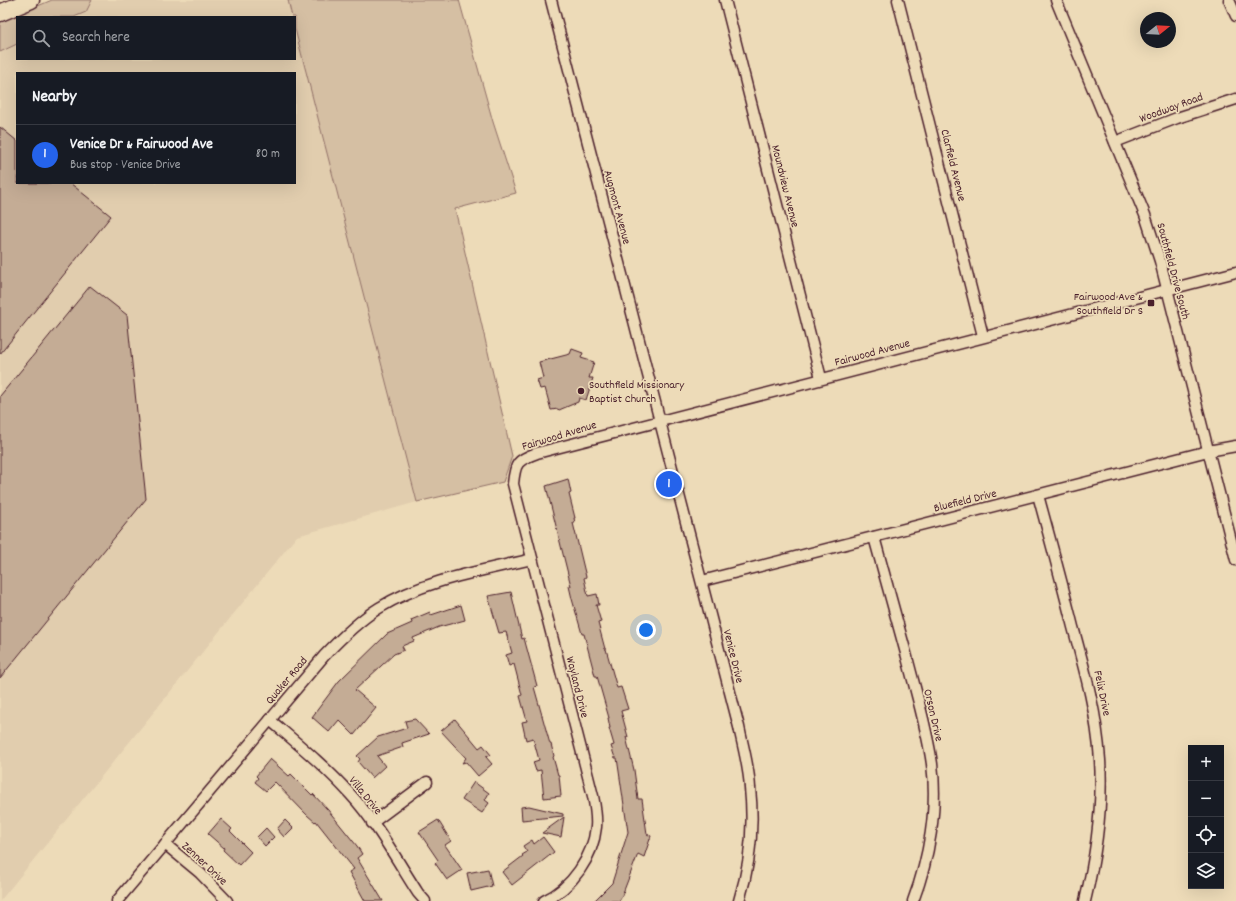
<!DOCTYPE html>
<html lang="en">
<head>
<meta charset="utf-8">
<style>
	:root { --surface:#171b24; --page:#20242c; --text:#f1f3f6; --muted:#9ea1a6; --line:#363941; --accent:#2563eb }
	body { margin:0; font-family:Dekko,sans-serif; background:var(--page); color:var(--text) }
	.controls { position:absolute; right:12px; bottom:12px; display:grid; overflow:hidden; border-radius:0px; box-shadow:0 4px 16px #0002 }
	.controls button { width:36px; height:36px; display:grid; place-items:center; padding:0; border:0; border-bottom:1px solid var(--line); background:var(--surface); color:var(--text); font:20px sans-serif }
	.compass { position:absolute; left:1140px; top:12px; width:36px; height:36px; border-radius:50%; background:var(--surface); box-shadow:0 4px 16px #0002; rotate:72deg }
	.you { position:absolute; left:646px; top:630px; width:14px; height:14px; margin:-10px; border:3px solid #fff; border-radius:50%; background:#1a73e8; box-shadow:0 0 0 6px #1a73e833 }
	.badge { display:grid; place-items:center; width:26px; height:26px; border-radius:50%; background:var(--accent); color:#fff; font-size:13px; font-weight:700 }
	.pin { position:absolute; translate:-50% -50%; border:2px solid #fff; box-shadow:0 1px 4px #0006 }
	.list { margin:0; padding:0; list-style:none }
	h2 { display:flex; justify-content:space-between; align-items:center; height:52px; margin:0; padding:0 16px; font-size:17px }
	h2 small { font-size:13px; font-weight:400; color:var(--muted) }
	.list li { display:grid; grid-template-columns:26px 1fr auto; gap:12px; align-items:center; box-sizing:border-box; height:60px; padding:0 16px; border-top:1px solid var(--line) }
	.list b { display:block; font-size:15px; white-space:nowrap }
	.list p { margin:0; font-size:13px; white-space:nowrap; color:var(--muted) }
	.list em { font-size:13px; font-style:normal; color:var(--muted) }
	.icon { flex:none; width:22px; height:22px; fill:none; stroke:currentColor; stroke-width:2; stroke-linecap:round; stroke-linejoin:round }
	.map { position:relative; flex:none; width:1236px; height:901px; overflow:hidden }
	.search { position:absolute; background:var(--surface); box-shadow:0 4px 16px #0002; left:16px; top:16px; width:280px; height:44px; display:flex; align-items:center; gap:10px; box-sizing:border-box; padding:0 14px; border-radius:0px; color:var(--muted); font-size:15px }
	.panel { position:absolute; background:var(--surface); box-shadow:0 4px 16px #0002; left:16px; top:72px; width:280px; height:112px; border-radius:0px }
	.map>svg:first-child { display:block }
	.built { fill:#e1cdae; fill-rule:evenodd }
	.green { fill:#d5bfa3; stroke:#906f67 }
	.building { fill:#c4ac95; stroke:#4a1f2b }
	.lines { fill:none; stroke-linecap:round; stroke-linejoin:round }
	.street-casing { stroke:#4a1f2b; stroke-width:13 }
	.primary-casing { stroke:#4a1f2b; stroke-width:19 }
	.street { stroke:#eddbb8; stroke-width:10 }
	.primary { stroke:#eddbb8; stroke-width:16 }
	.poi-dot { fill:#4a1f2b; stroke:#eddbb8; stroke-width:1.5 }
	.labels { text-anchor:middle; stroke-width:3.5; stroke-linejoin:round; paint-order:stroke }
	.street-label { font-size:12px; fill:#4a1f2b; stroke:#eddbb8 }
	.poi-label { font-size:12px; fill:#4a1f2b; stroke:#eddbb8; text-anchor:end }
</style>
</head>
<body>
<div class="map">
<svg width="1236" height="901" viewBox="0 0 1236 901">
	<rect width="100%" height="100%" fill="#eddbb8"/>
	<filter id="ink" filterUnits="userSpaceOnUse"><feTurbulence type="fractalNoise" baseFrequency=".025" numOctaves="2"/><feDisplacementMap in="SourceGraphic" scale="8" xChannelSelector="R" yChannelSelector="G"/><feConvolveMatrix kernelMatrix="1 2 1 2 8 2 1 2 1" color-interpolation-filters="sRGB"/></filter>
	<g filter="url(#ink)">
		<!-- built -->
		<g class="built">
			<polygon points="92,0 288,0 292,17 74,17 86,12"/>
			<path d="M295,29L417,502L297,536L0,901V52L17,44V59H295ZM17,73H295V183H17Z"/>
		</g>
		<!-- green -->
		<g class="green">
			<polygon points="52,0 92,0 86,12 74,17 17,17 17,44 0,52 0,22"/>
			<polygon points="288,0 459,0 493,122 516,193 455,209 512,456 503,482 417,502 295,29 295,17 292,17"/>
		</g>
		<!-- building -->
		<g class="building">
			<polygon points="0,127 17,141 17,183 70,183 111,216 0,354"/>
			<polygon points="90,286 127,315 146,499 0,678 0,396"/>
			<polygon points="572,349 583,353 581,358 594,362 589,378 593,378 586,400 579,398 578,402 559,410 558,409 551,410 545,388 540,389 537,380 543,378 539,362 570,354"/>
			<polygon points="568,479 571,493 569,494 575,518 574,518 575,523 573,523 586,577 584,578 588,596 597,594 599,605 596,605 601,622 598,623 605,649 606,649 617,688 621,687 628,709 621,711 628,737 626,737 634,770 638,799 642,799 647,834 651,836 644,857 638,854 621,898 619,901 594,901 612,883 628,832 617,758 615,758 611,746 614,745 609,728 610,728 608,718 609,718 597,676 595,676 584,634 582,634 572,599 569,586 571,586 546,486"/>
			<polygon points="511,592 522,639 524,638 537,686 534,687 550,744 551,744 554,756 553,757 558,775 559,775 561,796 544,798 541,770 536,771 533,762 539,760 533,738 526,740 522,722 527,721 520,696 522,695 514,664 509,666 506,655 512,653 506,632 499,633 488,596"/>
			<polygon points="461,605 465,620 439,627 413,638 414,641 402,646 404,650 394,654 355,690 376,708 354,735 339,720 329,732 312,717 339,681 387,634 412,623 411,620 430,612 431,615"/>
			<polygon points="415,719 429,734 402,743 403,747 377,756 385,766 372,778 358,762 360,759 357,756 378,737 407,728 405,721"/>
			<polygon points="455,719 479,748 483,745 491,755 486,757 492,764 478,776 466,762 462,763 466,758 441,731"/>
			<polygon points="270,759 289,776 291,774 312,795 313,794 328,810 357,846 362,854 357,858 383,901 365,901 349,872 354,869 316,821 315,822 307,815 275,782 266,791 255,782 258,778 256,776"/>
			<polygon points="474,782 489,793 485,800 489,803 482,813 462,800"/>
			<polygon points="529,806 563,814 563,816 522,820 521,807"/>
			<polygon points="564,817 561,837 542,833"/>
			<polygon points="221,819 232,829 230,831 251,852 239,865 223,850 224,848 208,834"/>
			<polygon points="285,820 293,828 284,837 277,829"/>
			<polygon points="438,820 451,841 445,845 462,870 447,880 435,863 438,860 419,832"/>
			<polygon points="266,828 274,837 265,846 257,837"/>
			<polygon points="543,837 554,852 512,885 502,872 523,856 522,855 527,852 523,846 532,840 534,844"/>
			<polygon points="488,869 492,886 471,891 467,873"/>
		</g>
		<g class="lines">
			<!-- street casing -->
			<g class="street-casing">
				<g id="street">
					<path d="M551,0L739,727C743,747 749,767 750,788C754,825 750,865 739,901"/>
					<polyline points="725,0 821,378"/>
					<polyline points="898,0 983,336"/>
					<polyline points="1056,0 1145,215 1160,261 1236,560"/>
					<polyline points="1229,0 1236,16"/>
					<polyline points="1115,142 1177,118 1236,99"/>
					<path d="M1038,495C1050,539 1062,583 1073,627C1085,671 1097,714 1100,760C1103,808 1096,855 1085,901"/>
					<path d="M874,537C885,577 896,617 907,657C916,693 927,728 932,764C938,808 929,859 913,901"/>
					<polyline points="702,581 1208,451 1236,446"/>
					<path d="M270,720C298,744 326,767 351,795C376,822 398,862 418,893L425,901"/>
					<polyline points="372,823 427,782"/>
					<polyline points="165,844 200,873 227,901"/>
					<path d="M117,901L324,656C341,638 358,621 379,608C423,580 482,571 532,559"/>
					<path d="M544,901C572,888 593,857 596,827C597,816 595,806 593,796L513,484C515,463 517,460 537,453L1236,272"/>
				</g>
			</g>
			<!-- primary casing -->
			<g class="primary-casing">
				<polyline id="primary" points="0,13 31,0"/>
			</g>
			<!-- street -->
			<use href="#street" class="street"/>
			<!-- primary -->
			<use href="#primary" class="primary"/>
		</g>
	</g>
	<!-- markers -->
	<g class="poi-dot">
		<rect x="1147" y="299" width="8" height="8" rx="2"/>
		<circle cx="581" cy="391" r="4"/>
	</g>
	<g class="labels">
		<!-- street labels -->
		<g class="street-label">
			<text transform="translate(1171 107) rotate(-20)" y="4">Woodway Road</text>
			<text transform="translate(954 165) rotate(76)" y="4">Clarfield Avenue</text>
			<text transform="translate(786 186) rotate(76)" y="4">Moundview Avenue</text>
			<text transform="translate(618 207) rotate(75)" y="4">Augmont Avenue</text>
			<text transform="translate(1174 271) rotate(75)" y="4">Southfield Drive South</text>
			<text transform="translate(872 352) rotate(-15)" y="4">Fairwood Avenue</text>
			<text transform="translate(559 435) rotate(-17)" y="4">Fairwood Avenue</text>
			<text transform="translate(965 500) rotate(-14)" y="4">Bluefield Drive</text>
			<text transform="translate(734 656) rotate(76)" y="4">Venice Drive</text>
			<text transform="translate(286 680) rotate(-50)" y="4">Quaker Road</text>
			<text transform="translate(578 687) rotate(76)" y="4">Wayland Drive</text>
			<text transform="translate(1103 693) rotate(78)" y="4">Felix Drive</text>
			<text transform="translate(934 715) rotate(77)" y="4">Orson Drive</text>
			<text transform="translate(366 795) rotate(51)" y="4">Villa Drive</text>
			<text transform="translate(205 863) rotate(43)" y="4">Zenner Drive</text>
		</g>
		<!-- poi labels -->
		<g class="poi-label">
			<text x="1143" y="300">Fairwood Ave &amp;<tspan x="1143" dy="14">Southfield Dr S</tspan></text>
			<text x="589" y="388" text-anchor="start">Southfield Missionary<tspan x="589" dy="14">Baptist Church</tspan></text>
		</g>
	</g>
</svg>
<div class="controls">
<button>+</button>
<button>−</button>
<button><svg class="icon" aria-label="locate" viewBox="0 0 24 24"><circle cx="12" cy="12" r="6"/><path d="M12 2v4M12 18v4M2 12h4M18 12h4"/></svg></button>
<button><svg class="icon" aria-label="layers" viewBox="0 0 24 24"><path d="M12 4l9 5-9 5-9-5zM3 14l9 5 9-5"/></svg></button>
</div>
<svg class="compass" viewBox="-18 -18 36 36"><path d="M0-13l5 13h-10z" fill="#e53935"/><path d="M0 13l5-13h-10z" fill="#9ea1a6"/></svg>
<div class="you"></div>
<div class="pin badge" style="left:669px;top:484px">1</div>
<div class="search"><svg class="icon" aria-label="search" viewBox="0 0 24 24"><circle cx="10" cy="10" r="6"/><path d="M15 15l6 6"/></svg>Search here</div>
<section class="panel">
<h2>Nearby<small></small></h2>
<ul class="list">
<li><span class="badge">1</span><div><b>Venice Dr &amp; Fairwood Ave</b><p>Bus stop · Venice Drive</p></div><em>80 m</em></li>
</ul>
</section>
</div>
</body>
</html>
